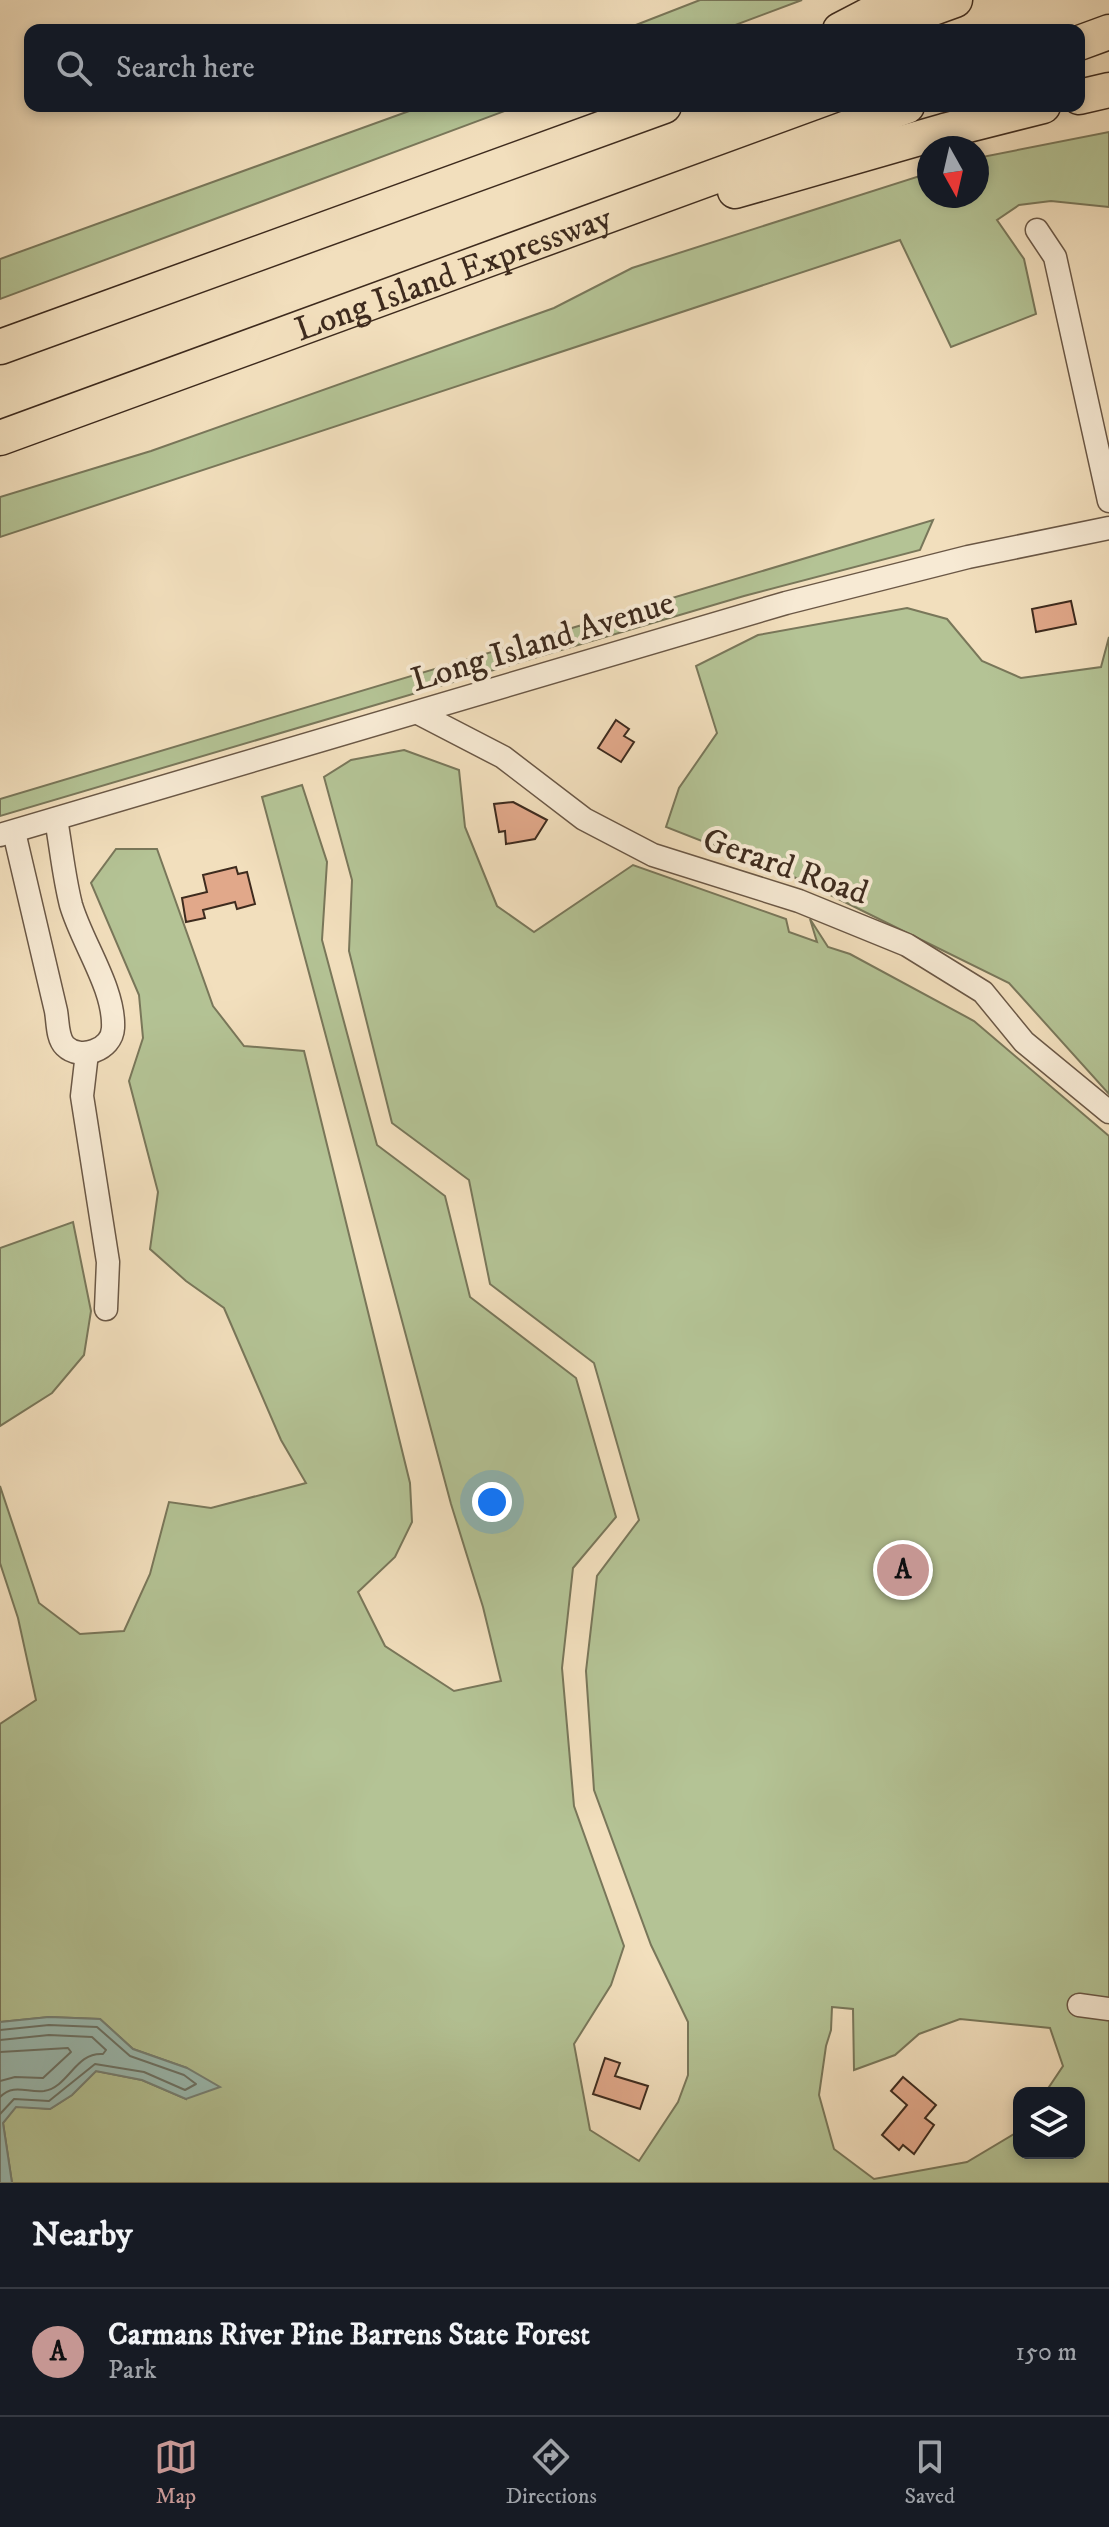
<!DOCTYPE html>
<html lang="en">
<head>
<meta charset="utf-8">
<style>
	:root { --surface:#171b24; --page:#20242c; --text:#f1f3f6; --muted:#9ea1a6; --line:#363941; --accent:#c59692 }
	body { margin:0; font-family:"IM FELL DW Pica",serif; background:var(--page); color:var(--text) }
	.controls { position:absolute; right:24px; bottom:24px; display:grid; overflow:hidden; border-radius:16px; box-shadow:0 4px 12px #0003 }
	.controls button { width:72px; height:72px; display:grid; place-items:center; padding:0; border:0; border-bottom:2px solid var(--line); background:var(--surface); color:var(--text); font:40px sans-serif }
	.compass { position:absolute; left:917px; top:136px; width:72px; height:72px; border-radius:50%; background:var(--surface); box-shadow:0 4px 12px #0003; rotate:172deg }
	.you { position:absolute; left:492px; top:1502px; width:28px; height:28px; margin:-20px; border:6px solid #fff; border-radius:50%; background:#1a73e8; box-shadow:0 0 0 12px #1a73e833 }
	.badge { display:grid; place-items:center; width:52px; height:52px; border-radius:50%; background:var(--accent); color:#111; font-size:26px; font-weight:700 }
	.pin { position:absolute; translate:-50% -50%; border:4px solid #fff; box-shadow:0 2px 8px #0006 }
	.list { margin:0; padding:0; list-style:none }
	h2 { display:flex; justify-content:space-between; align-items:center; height:104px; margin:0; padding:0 32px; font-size:34px }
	h2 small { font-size:26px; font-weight:400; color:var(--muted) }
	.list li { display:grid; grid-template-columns:52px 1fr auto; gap:24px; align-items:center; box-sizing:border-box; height:128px; padding:0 32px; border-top:2px solid var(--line) }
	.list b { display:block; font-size:30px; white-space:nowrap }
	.list p { margin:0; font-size:26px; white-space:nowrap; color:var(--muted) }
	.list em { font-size:26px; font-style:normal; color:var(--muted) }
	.icon { flex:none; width:44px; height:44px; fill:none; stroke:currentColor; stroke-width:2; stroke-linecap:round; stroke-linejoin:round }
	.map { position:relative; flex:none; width:1109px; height:2183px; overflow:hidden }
	.search { position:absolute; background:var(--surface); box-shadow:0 4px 12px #0003; left:24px; right:24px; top:24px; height:88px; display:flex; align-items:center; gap:20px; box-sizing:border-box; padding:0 28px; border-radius:16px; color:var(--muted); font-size:30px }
	.sheet { height:232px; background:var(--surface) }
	nav { display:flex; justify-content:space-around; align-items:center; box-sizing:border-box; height:112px; border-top:2px solid var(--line); background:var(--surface); font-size:22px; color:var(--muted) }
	nav a { display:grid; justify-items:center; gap:4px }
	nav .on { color:var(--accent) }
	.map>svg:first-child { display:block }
	.green { fill:#b4c395; stroke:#79775a; stroke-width:2; fill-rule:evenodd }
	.water { fill:#9bbcb3; stroke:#768277; stroke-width:2 }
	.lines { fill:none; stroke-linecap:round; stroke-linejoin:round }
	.shore { stroke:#6c7468; stroke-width:2 }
	.building { fill:#e1a88a; stroke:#3e2b1e; stroke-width:2 }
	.minor-casing { stroke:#6b5846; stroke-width:25 }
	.highway-casing { stroke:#3e2b1e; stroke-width:37 }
	.minor { stroke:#f7ead4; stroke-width:22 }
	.highway { stroke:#f2dfbd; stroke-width:34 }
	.labels { text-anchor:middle; stroke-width:8; stroke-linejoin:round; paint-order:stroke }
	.street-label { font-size:34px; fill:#3e2b1e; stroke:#f7ead4 }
</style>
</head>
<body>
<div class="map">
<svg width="1109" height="2183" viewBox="0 0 1109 2183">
	<rect width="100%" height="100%" fill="#f2dfbd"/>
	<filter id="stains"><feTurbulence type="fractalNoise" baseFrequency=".0025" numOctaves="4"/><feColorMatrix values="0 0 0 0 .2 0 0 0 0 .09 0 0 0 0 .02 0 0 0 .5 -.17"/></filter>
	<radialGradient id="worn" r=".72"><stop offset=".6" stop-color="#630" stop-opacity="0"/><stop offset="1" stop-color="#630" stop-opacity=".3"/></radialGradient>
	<!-- green -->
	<g class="green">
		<polygon points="700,0 802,0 722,30 623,30"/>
		<polygon points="423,106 518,106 0,299 0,259"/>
		<polygon points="1109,132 1109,207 1051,201 1019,205 997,220 1024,259 1036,314 951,347 900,240 0,537 0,497 151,451 554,308 632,268 929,173 929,196 977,196 977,158"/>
		<polygon points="933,520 920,550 744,596 0,816 0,799"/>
		<polygon points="907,608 947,619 982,661 1021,678 1101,667 1109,637 1109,1094 1009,983 796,878 666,827 679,788 717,733 696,666 758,635"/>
		<path d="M404,750L459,770L465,827L497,906L534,932L633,865L786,919L789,932L817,942L810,919L828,947L850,954L974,1021L1109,1136V2183H12L3,2123L16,2106L50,2109L72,2095L96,2071L142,2080L186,2099L187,2068L133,2049L100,2019L49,2017L0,2022V1724L36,1700L18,1618L0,1563V1486L39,1603L80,1634L124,1631L150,1574L169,1502L211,1508L306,1483L281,1440L224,1308L186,1281L150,1249L158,1192L129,1081L143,1038L139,995L91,883L116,849H157L213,1006L244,1046L304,1051L410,1483L412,1522L395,1557L358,1592L385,1646L454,1691L501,1681L483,1607L451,1504L262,797L302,785L327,862L322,940L377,1145L445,1196L470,1297L576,1378L616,1517L573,1568L562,1668L574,1806L624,1946L611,1985L574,2044L590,2130L639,2161L678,2102L688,2075V2022L651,1945L594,1790L586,1671L597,1576L639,1520L594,1363L490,1284L469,1180L392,1123L349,951L352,880L324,777L351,760ZM832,2007L853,2009L854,2070L895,2055L919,2034L960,2019L1050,2028L1063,2066L1045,2093H1079V2153H1019V2131L967,2162L874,2179L834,2149L819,2095L826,2046L831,2030Z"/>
		<polygon points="73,1222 91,1311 84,1355 52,1393 0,1426 0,1248"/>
	</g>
	<!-- water -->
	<polygon class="water" points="49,2017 100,2019 133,2049 187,2068 220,2087 186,2099 142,2080 96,2071 72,2095 50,2109 16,2107 3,2123 12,2183 0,2183 0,2022"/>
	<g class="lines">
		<!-- shore -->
		<g class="shore">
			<polyline points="0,2030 49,2025 97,2027 130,2056 184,2075 196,2084 185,2090 144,2072 95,2064 49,2101 14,2099 0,2114"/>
			<path d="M0,2040L49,2035L92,2037L106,2050L103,2054C75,2052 69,2087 44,2091C27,2093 14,2083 0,2097"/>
			<polyline points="0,2052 68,2048 71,2052 43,2078 15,2077 0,2081"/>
		</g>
	</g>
	<!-- building -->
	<g class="building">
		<polygon points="1071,601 1076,624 1036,632 1032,609"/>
		<polygon points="616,720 629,729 624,736 634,742 621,762 598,748"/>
		<polygon points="513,802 547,820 535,839 506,844 505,831 499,832 494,804"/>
		<polygon points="236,867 238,874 247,872 255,904 237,909 235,902 203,910 205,918 186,922 182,898 207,892 203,875"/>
		<polygon points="605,2058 620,2063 615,2076 648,2086 640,2109 593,2094"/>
		<polygon points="903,2077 936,2105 925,2118 934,2125 914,2154 903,2145 899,2150 882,2135 907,2105 891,2091"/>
	</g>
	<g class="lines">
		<!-- minor casing -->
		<g class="minor-casing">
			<g id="minor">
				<polyline points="1037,230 1055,257 1109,501"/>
				<polyline points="418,713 503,757 584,819 653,855 799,901 907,945 983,992 1024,1042 1109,1112"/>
				<path d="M14,832L56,1011C58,1022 57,1038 65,1046C80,1061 112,1050 113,1028C115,989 82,943 71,905C64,878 61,847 56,819"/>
				<polyline points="0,835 786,603 968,557 1109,528"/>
				<polyline points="87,1053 82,1096 108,1262 106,1309"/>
				<polyline points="1079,2005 1109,2009"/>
			</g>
		</g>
		<!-- highway casing -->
		<g class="highway-casing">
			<g id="highway">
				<polyline points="840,30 890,4"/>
				<polyline points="872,30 955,0"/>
				<polyline points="1079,43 1109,32"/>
				<polyline points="1079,97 1109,90"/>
				<polyline points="735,191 944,131 1043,106"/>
				<polyline points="0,347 664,106"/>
				<path id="s1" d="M0,438L907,106"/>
			</g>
		</g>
		<!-- minor -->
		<use href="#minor" class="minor"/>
		<!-- highway -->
		<use href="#highway" class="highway"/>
	</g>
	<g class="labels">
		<!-- street labels -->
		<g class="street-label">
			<text dy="12" stroke="none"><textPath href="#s1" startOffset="482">Long Island Expressway</textPath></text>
			<text transform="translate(542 640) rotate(-17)" y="12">Long Island Avenue</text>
			<text transform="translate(786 865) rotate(19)" y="12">Gerard Road</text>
		</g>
	</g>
	<rect width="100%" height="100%" filter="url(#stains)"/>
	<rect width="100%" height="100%" fill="url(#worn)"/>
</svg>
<div class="controls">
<button><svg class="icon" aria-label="layers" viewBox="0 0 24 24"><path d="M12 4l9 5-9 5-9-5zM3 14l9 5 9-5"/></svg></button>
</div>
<svg class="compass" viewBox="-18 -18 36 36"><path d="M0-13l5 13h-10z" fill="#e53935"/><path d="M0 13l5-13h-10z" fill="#9ea1a6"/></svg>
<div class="you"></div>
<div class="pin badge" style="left:903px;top:1570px">A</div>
<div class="search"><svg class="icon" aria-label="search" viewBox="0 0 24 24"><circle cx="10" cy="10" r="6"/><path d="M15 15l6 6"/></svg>Search here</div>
</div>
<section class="sheet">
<h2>Nearby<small></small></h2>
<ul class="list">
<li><span class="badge">A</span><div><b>Carmans River Pine Barrens State Forest</b><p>Park</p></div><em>150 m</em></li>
</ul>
</section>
<nav>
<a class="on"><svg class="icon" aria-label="map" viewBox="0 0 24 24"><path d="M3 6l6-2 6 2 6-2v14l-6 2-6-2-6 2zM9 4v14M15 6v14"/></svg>Map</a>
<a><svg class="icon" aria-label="directions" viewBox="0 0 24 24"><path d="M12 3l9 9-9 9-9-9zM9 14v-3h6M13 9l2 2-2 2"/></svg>Directions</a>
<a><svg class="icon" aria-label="saved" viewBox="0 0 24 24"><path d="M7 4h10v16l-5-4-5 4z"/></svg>Saved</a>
</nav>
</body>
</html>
